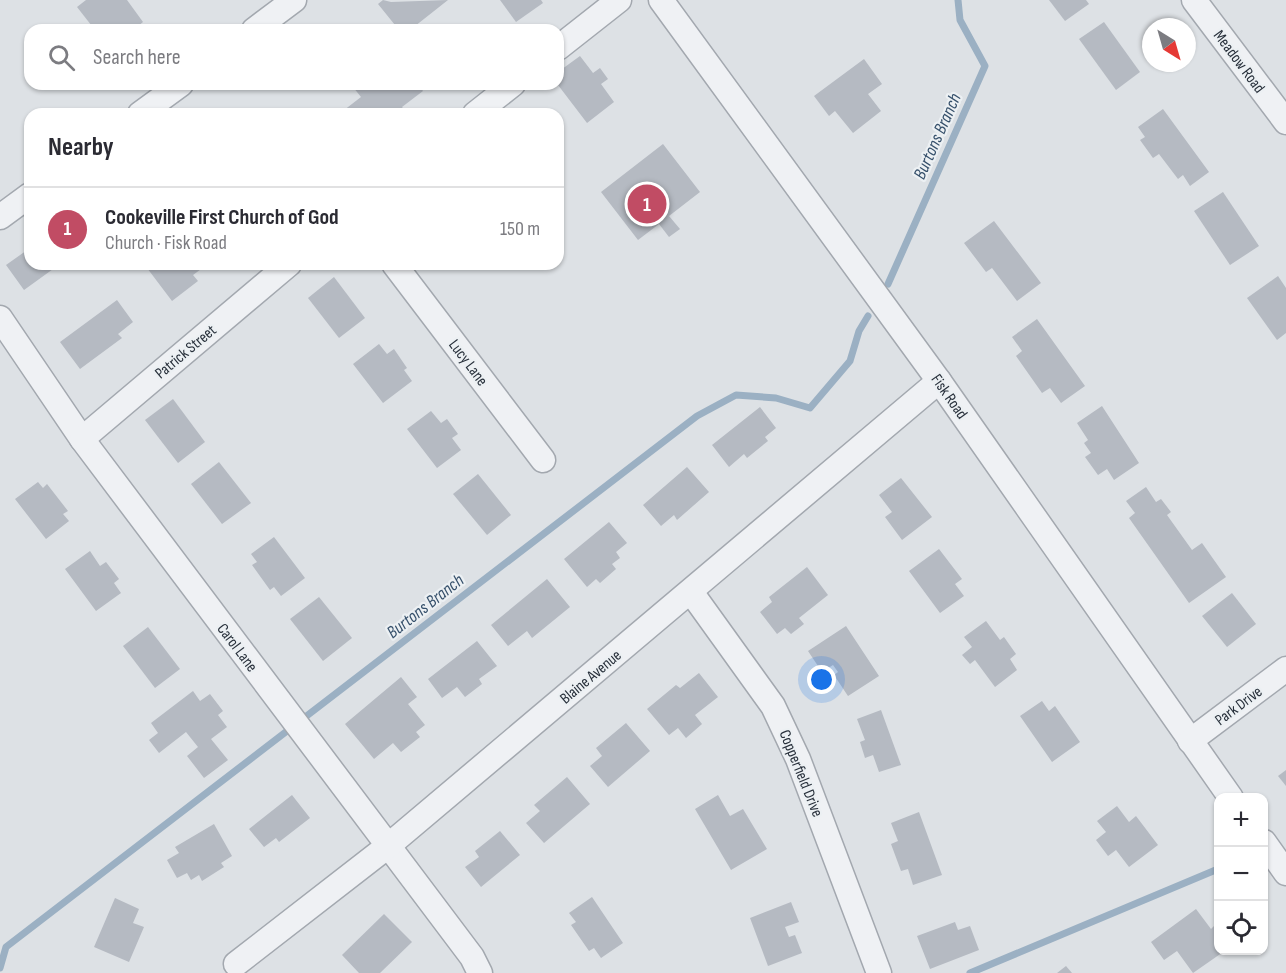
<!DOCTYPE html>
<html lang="en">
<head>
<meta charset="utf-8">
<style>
	:root { --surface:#fff; --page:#f7f7f7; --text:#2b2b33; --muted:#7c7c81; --line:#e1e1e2; --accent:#c14c64 }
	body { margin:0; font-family:"Sofia Sans Condensed",sans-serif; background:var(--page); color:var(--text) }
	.controls { position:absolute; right:18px; bottom:18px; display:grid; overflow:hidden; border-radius:12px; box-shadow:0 2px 4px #0004 }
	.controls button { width:54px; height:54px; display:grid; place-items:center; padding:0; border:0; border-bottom:2px solid var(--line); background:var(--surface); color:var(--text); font:30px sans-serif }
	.compass { position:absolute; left:1142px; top:18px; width:54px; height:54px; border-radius:50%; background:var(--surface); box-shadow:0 2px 4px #0004; rotate:143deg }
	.you { position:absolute; left:822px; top:680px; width:21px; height:21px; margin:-15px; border:4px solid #fff; border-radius:50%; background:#1a73e8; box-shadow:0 0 0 9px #1a73e833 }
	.badge { display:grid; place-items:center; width:39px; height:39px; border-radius:50%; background:var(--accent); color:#fff; font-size:20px; font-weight:700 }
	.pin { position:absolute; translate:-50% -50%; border:3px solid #fff; box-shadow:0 2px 6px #0006 }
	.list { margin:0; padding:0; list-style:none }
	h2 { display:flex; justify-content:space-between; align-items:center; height:78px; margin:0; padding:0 24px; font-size:26px }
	h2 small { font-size:20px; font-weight:400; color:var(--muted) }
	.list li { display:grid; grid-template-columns:39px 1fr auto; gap:18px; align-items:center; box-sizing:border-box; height:84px; padding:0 24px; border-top:2px solid var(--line) }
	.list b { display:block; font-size:22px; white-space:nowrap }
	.list p { margin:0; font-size:20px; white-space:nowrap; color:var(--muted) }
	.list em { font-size:20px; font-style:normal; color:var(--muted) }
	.icon { flex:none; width:33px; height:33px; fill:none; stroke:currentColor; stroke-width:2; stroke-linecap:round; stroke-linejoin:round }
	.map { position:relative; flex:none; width:1286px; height:973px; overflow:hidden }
	.search { position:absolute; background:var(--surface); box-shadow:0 2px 4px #0004; left:24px; top:24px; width:540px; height:66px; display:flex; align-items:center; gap:15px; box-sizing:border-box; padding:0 21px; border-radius:18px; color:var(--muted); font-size:22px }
	.panel { position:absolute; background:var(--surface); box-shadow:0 2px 4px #0004; left:24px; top:108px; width:540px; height:162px; border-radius:18px }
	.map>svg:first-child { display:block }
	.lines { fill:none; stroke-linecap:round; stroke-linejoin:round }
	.stream { stroke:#9bb0c3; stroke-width:7 }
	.building { fill:#b5bac2 }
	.minor-casing { stroke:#a3a8af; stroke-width:27 }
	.minor { stroke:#eff1f4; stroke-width:24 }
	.labels { text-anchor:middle; stroke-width:4.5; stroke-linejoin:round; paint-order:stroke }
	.street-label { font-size:16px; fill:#28303b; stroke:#ecf0f3 }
	.water-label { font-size:18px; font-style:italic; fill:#36506b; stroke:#ecf0f3 }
</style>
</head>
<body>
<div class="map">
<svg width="1286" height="973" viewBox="0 0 1286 973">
	<rect width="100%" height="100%" fill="#dde1e5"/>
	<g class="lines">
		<!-- stream -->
		<g class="stream">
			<polyline points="888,284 985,66 960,20 958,0"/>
			<polyline points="0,968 6,947 697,416 736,395 776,398 810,408 850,361 859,331 868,316"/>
			<polyline points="970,973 1218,869"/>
		</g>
	</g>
	<!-- building -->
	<g class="building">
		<polygon points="86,0 127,0 143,22 133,30 95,30 77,7"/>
		<polygon points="383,0 391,2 448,0 410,30 399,30 378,4"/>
		<polygon points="500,0 541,0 543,3 516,22"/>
		<polygon points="1049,0 1086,0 1089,4 1065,21"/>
		<polygon points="1104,22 1140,72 1116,90 1079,39"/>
		<polygon points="580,56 593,73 600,68 608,79 601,84 614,102 587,123 558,85 558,72"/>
		<polygon points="864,59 882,84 868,94 881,111 853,133 835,111 829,116 814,96"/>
		<polygon points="357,84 374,84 377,88 383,84 418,84 423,91 402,107 406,112 404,114 339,114 361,97 353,87"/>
		<polygon points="1163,109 1209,172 1190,186 1183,175 1178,179 1159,154 1153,158 1140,140 1145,137 1138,127"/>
		<polygon points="663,144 700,192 669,216 680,229 669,237 659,224 638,240 601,192"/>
		<polygon points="1223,192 1259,246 1230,265 1194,211"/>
		<polygon points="994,221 1041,283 1017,301 992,268 986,272 964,243"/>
		<polygon points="30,248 30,264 60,264 24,290 6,265"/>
		<polygon points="144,264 208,264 193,275 198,281 172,301"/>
		<polygon points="1278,276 1286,288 1286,333 1277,340 1247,298"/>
		<polygon points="334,277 365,318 339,338 308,298"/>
		<polygon points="117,300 133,322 118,334 122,338 80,369 60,342"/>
		<polygon points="1037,319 1085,386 1061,403 1050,388 1042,393 1016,356 1022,351 1012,337"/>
		<polygon points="379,344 387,354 394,349 407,368 404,370 412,381 383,403 353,364"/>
		<polygon points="173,399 205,442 178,463 145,420"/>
		<polygon points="1102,406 1139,463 1114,480 1107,469 1098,475 1085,457 1091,453 1084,443 1088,440 1077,423"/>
		<polygon points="760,407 776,428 765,437 768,441 747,458 744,454 729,467 712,445"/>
		<polygon points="431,411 441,423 447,419 458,434 452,438 461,450 437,468 407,429"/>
		<polygon points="219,462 251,503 222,524 191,484"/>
		<polygon points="687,467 709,492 677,520 674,515 661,526 643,505"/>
		<polygon points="478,474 511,515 487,535 453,494"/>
		<polygon points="901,478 932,517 902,540 885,517 892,512 879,495"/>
		<polygon points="38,482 43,488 47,484 68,511 63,514 69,521 46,539 15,499"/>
		<polygon points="1146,487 1156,502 1161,499 1171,512 1167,515 1192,550 1202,543 1226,577 1189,603 1129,518 1135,513 1126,501"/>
		<polygon points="609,522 627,543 616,552 620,558 612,564 616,569 600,583 596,579 587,587 564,559"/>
		<polygon points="274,537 305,578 281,596 274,587 270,590 252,565 257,562 251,554"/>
		<polygon points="939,549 962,579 955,584 964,596 940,613 909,571"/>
		<polygon points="90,551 100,566 106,562 119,579 114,583 121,593 96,611 65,569"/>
		<polygon points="807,567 828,595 799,618 804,624 791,634 785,628 777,634 760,612 772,602 769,597"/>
		<polygon points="547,579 570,607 532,638 527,631 508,646 491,625"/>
		<polygon points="1232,593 1256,624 1227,647 1202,616"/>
		<polygon points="319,597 352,638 323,661 290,619"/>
		<polygon points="986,621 1000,640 1004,637 1016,654 1010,659 1017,670 995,687 975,660 970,664 962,655 972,647 964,637"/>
		<polygon points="846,626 879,676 848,696 834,675 838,672 833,665 822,672 808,651"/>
		<polygon points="148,627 180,669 155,688 123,646"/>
		<polygon points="477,641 497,666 479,679 482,684 465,697 457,687 442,698 428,679"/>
		<polygon points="699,673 718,697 695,715 702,724 686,738 678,728 669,735 647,709 676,685 680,688"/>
		<polygon points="401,677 417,697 408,704 425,725 416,732 420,737 401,752 393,743 374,759 345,724"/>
		<polygon points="193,691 200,701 210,694 223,711 218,715 227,727 211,739 228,760 204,778 187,756 198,747 186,732 159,753 149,740 158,733 151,723"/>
		<polygon points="1042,701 1049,711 1055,706 1080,742 1052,762 1020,716"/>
		<polygon points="881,710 901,765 879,772 873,755 865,758 860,742 865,740 857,719"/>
		<polygon points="626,723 650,751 608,787 590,766 602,756 596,748"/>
		<polygon points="1286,770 1286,786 1278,776"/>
		<polygon points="567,777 590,804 544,843 526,823 540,811 534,805"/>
		<polygon points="292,795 310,818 279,842 276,838 264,847 249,829"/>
		<polygon points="718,795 730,816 743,809 767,849 731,870 695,809"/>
		<polygon points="1117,806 1129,822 1136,816 1158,845 1129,867 1116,850 1108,856 1096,840 1106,832 1097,821"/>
		<polygon points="919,812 942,875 913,885 908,869 901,871 891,844 898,841 891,823"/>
		<polygon points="214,824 232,856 221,863 224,867 202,881 199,875 191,880 187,873 177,878 167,860 179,853 175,847"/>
		<polygon points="500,831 520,855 481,887 465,867 479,857 475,851"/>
		<polygon points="592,897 623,943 601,958 594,948 589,951 571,925 576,922 569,913"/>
		<polygon points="115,898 139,909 133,923 144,927 129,962 94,947"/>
		<polygon points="791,902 799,922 785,927 789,937 795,935 802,953 768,966 750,918"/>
		<polygon points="1196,909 1211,929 1215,925 1218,929 1218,950 1226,950 1193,973 1177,951 1164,960 1151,942"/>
		<polygon points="384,914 412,942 380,973 359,973 342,955"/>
		<polygon points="955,922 958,930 970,926 979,950 930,969 917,936"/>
		<polygon points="1066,966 1072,973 1057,973"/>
	</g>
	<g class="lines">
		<!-- minor casing -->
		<g class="minor-casing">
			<g id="minor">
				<polyline points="661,0 939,381 1231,798"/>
				<polyline points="1194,0 1286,122"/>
				<polyline points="254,30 294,0"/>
				<polyline points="558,48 619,0"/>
				<polyline points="140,114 181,84"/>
				<polyline points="475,114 513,84"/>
				<polyline points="0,217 30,195"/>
				<polyline points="394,264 543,460"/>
				<polyline points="0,318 82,439 472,957 480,973"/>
				<polyline points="82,439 289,264"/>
				<polyline points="691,592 773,706 798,759 879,973"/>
				<polyline points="1190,741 1286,669"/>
				<polyline points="1264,842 1286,873"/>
				<polyline points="236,964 388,846 939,381"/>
			</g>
		</g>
		<!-- minor -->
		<use href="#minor" class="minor"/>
	</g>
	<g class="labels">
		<!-- street labels -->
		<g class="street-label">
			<text transform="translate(1240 61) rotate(53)" y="6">Meadow Road</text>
			<text transform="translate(185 351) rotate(-40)" y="6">Patrick Street</text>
			<text transform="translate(469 362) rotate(53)" y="6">Lucy Lane</text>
			<text transform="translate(950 396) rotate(55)" y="6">Fisk Road</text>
			<text transform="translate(238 647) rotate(53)" y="6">Carol Lane</text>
			<text transform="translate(590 676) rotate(-40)" y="6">Blaine Avenue</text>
			<text transform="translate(1238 705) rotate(-37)" y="6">Park Drive</text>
			<text transform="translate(802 773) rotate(68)" y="6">Copperfield Drive</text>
		</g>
		<!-- water labels -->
		<g class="water-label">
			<text transform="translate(937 136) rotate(-66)" y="6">Burtons Branch</text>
			<text transform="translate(425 606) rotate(-38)" y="6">Burtons Branch</text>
		</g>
	</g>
</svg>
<div class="controls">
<button>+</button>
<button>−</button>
<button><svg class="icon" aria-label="locate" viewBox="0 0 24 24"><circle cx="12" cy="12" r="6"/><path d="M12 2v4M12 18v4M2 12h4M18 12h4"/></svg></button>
</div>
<svg class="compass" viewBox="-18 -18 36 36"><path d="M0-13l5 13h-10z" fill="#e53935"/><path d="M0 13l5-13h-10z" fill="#7c7c81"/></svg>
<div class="you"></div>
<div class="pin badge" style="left:647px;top:204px">1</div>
<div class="search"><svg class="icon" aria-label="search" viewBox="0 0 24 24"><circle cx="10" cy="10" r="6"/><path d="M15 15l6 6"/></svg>Search here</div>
<section class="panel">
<h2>Nearby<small></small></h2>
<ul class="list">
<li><span class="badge">1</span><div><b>Cookeville First Church of God</b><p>Church · Fisk Road</p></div><em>150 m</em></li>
</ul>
</section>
</div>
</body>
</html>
